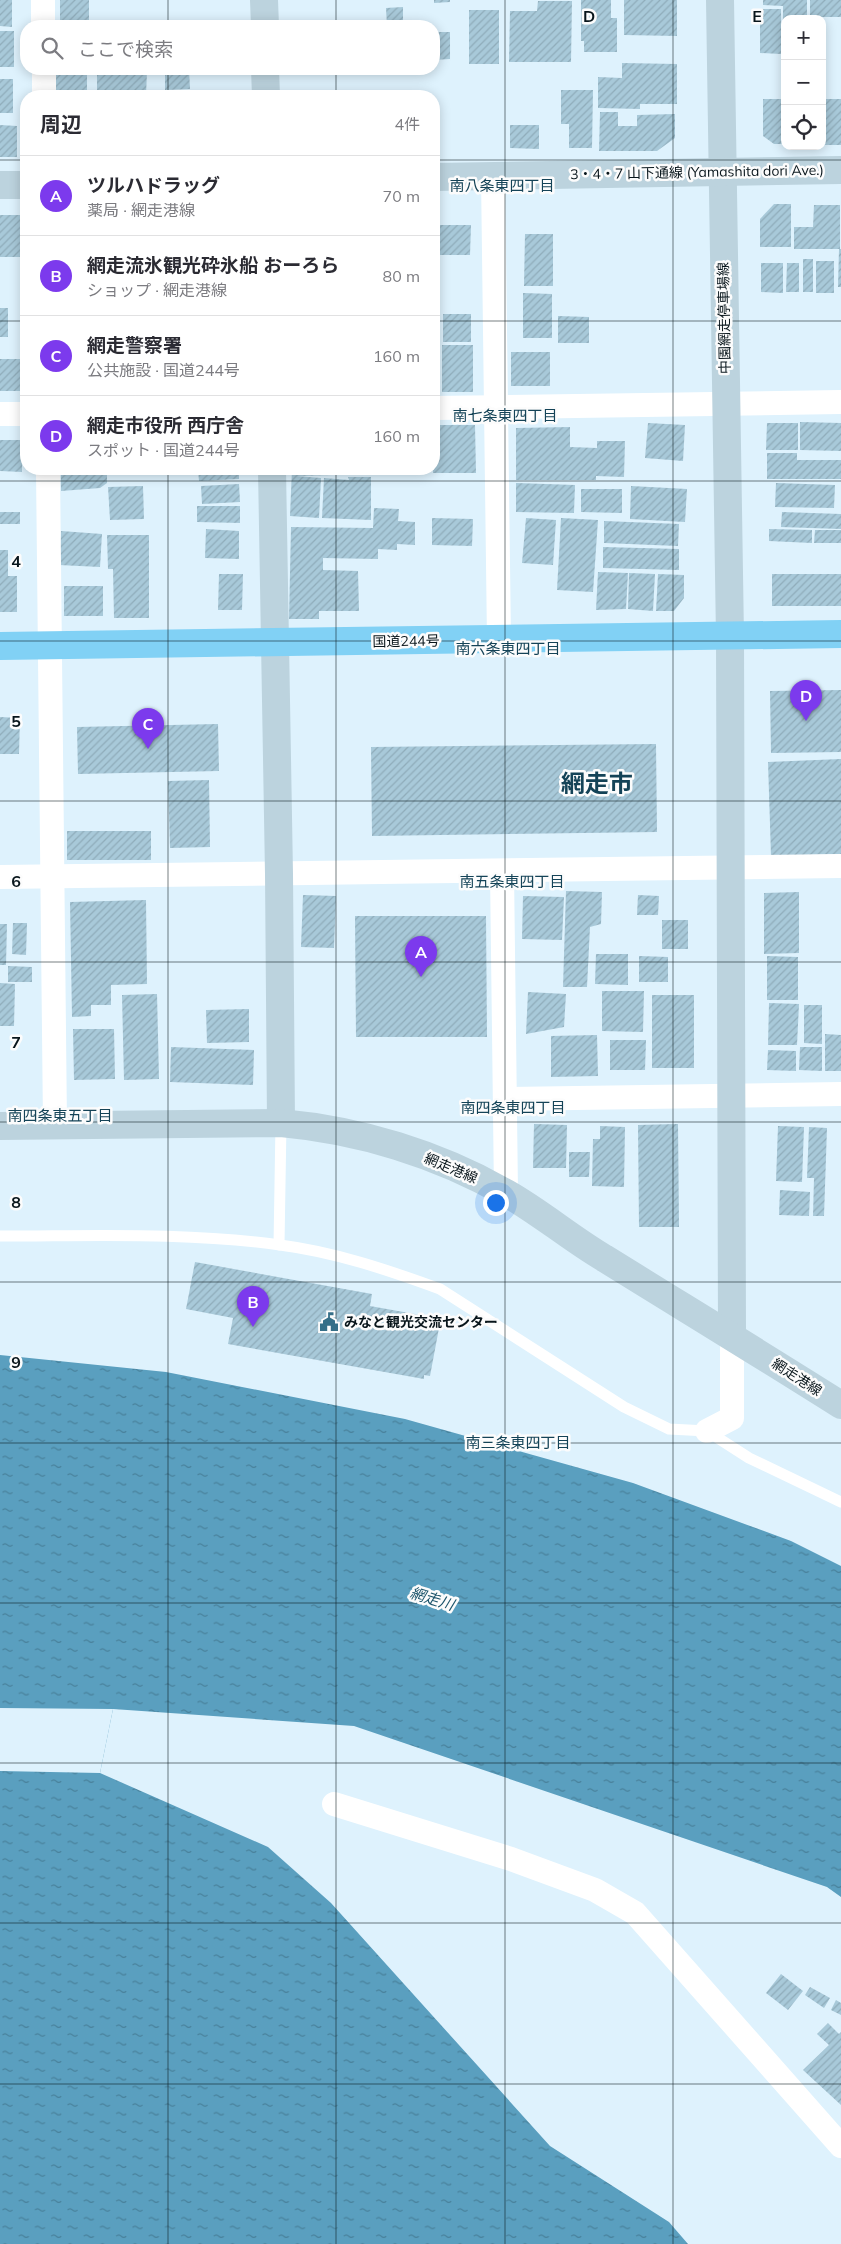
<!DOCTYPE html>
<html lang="ja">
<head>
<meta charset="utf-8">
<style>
	:root { --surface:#fff; --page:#f2f2f3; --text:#2b2b33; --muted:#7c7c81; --line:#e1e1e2; --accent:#7c3aed }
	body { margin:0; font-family:Mulish,"Noto Sans JP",sans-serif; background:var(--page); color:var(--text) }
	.controls { position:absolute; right:15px; top:15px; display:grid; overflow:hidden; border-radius:10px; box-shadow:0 2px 12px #0003 }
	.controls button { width:45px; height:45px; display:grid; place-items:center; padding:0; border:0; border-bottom:1px solid var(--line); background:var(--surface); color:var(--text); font:25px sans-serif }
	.you { position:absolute; left:495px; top:1202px; width:18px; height:18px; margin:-12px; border:4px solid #fff; border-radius:50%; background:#1a73e8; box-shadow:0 0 0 8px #1a73e833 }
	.badge { display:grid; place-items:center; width:32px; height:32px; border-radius:50%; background:var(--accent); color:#fff; font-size:16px; font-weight:700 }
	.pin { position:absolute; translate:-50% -41px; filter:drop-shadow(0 1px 2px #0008) }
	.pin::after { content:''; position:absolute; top:26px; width:18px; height:15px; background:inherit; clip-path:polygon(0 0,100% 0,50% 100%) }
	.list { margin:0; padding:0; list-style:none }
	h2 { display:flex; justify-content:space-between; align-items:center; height:65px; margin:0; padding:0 20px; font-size:21px }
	h2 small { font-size:16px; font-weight:400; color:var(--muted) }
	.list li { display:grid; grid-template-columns:32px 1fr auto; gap:15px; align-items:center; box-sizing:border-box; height:80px; padding:0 20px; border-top:1px solid var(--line) }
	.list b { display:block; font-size:19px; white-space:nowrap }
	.list p { margin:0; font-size:16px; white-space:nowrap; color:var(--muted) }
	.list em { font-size:16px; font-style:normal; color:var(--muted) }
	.icon { flex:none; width:28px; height:28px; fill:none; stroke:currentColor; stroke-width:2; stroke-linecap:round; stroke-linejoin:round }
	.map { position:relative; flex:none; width:841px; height:2244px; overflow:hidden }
	.search { position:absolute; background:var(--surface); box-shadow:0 2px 12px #0003; left:20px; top:20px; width:420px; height:55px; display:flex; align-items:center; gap:12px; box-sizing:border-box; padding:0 18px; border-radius:20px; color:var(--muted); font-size:19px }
	.panel { position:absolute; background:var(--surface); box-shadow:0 2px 12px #0003; left:20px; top:90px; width:420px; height:385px; border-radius:20px }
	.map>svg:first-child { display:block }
	.water { fill:url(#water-ripples) }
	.pier { fill:#def2fd }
	.building { fill:url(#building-hatch) }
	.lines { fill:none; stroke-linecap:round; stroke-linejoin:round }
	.lane { stroke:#fff; stroke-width:11 }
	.street { stroke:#fff; stroke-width:24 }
	.secondary { stroke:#bcd3de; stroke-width:28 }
	.highway { stroke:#81d1f5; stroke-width:28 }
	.grid { fill:none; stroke:#08151b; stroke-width:1; stroke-opacity:0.55 }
	.labels { text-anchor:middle; stroke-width:5; stroke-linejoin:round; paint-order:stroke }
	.street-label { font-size:14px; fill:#08151b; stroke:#fcfcfc }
	.poi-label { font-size:14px; font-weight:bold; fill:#08151b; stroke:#fcfcfc; text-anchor:start }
	.neighbourhood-label { font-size:15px; fill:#144357; stroke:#fcfcfc }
	.water-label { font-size:15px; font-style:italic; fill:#1c546b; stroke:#fcfcfc }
	.town-label { font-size:24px; font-weight:bold; fill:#144357; stroke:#fcfcfc }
	.grid-label { font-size:16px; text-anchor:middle; font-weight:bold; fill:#08151b; stroke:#fcfcfc; stroke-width:5; stroke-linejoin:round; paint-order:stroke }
</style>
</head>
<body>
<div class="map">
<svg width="841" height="2244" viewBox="0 0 841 2244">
	<defs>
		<pattern id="water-ripples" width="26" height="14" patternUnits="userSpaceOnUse" patternTransform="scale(1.25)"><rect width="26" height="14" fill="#5a9fbf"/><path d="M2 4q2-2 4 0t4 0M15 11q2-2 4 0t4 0" fill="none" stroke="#48809a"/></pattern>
		<pattern id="building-hatch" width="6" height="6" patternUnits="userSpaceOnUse" patternTransform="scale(1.25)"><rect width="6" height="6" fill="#a8c9d9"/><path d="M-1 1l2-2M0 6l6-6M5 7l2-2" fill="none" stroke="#8facba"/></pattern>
	</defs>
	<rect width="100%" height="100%" fill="#def2fd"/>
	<!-- water -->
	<polygon class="water" points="0,1355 166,1372 405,1419 633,1483 791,1541 841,1566 841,1897 827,1887 354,1726 113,1709 100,1773 268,1847 331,1903 550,2146 669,2222 688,2244 0,2244"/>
	<!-- pier -->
	<polygon class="pier" points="0,1708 113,1709 100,1773 0,1771"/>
	<!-- building -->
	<g class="building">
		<polygon points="0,0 12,0 12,27 0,26"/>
		<rect x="60" y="0" width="29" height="26"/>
		<polygon points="434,0 450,0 450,2 434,3"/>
		<polygon points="581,0 611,0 611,18 617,18 617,52 584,52 584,41 581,41"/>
		<polygon points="624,0 677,0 677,36 624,35"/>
		<polygon points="763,0 807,0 807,19 785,19 783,21 783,6 763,5"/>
		<rect x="810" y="0" width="31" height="17"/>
		<polygon points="538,1 572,1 571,62 509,62 510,11 537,11"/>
		<polygon points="403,7 403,25 387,26 386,8"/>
		<polygon points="760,9 781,9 781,54 760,53"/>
		<rect x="469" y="10" width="30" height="54"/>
		<rect x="0" y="31" width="14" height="36"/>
		<polygon points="434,32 450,32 450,59 434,60"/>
		<polygon points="622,63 677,64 677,104 640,104 640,109 598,108 598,77 622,78"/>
		<polygon points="165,69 189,69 190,89 165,90"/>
		<polygon points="97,71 147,71 146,96 97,96"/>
		<polygon points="87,72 87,96 55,96 55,73"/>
		<rect x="0" y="79" width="13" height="34"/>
		<polygon points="561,90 593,90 592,148 569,148 569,124 561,124"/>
		<rect x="290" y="94" width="54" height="2"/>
		<polygon points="763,99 785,99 785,144 774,144 763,136"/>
		<rect x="822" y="99" width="19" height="46"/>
		<polygon points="600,112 618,112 618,126 637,126 637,115 675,114 675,138 657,151 599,151"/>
		<polygon points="0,125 17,126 17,157 0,157"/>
		<polygon points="510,125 539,125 539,149 510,148"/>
		<polygon points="774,204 791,204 791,247 760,247 760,219"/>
		<polygon points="814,205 840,205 840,249 794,249 794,227 813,227"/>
		<rect x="0" y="215" width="20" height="42"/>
		<polygon points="438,225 471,225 470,255 438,255"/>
		<polygon points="525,234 553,234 553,286 524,286"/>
		<polygon points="839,249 841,249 841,287 838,287"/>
		<rect x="803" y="259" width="10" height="33"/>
		<rect x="816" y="261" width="18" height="32"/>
		<polygon points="761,263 783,263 783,293 761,292"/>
		<polygon points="787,263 799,263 799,292 786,292"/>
		<polygon points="523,293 552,294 552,338 523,338"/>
		<rect x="0" y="308" width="8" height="29"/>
		<rect x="443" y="314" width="28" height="28"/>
		<polygon points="558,316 589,317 589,343 558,343"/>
		<rect x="434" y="330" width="4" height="13"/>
		<rect x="442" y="345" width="31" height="47"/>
		<rect x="511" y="352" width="39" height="34"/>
		<rect x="0" y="359" width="22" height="32"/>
		<polygon points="800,422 841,423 841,451 800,450"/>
		<polygon points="648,423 685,425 683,461 645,458"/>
		<polygon points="767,423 798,423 798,450 766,450"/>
		<polygon points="434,425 475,425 476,473 433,473"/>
		<polygon points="570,427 570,447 597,448 597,441 625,441 624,477 596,476 596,480 516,480 516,428"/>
		<polygon points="0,440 22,440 22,472 0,471"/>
		<polygon points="767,453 797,453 797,460 841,460 841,479 767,479"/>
		<polygon points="61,469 107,469 107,483 100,488 61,491"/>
		<polygon points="198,469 239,469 239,479 199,481"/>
		<polygon points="292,469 334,469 334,475 296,476 321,478 319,518 290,516"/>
		<polygon points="348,477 371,477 371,520 322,518 324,478 349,480"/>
		<polygon points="516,483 575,485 574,513 516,512"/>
		<polygon points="776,483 835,485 834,508 775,507"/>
		<polygon points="239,484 240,502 202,504 201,486"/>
		<polygon points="143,486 144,519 110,520 108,487"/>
		<polygon points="631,486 687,489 685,522 630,519"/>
		<polygon points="581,489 622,489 622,513 581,512"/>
		<polygon points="197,506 240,506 240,523 197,522"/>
		<polygon points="374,508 399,509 398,521 415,522 415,545 397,544 397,550 378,549 378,559 323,558 323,570 358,571 359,611 319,611 319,619 289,619 291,527 373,528"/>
		<rect x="0" y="512" width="20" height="12"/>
		<polygon points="782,512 841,514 841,529 781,527"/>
		<polygon points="432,518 473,519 472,546 432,545"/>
		<polygon points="526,518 556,520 553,565 522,563"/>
		<polygon points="561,518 598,520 593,592 557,590"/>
		<polygon points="604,521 679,524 678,546 604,543"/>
		<polygon points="206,529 239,531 239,559 205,558"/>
		<polygon points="769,529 812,530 812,543 769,541"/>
		<polygon points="815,530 841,530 841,543 814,543"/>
		<polygon points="61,531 102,534 100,567 59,565"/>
		<polygon points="107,535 149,535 149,618 114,618 113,569 108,569"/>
		<polygon points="603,547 679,549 679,570 603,568"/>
		<polygon points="0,550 8,550 8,576 17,576 17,612 0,612"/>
		<polygon points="598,572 628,573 626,609 596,610"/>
		<polygon points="629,573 655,574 653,611 628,609"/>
		<polygon points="219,574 243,574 242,610 218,610"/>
		<polygon points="658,574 684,575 684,598 674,611 656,611"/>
		<rect x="772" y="574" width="69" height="32"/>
		<rect x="64" y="586" width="39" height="30"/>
		<polygon points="841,690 841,752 771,753 770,691"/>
		<polygon points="0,717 20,718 19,754 0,754"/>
		<polygon points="218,724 219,771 78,774 77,727"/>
		<polygon points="656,744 657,832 372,836 371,747"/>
		<polygon points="841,759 841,854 771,856 768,762"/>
		<polygon points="209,780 210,847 170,848 168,781"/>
		<rect x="67" y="831" width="84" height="29"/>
		<polygon points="566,891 602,892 601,924 590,927 587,987 563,987"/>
		<polygon points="799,892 799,953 764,954 764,893"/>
		<polygon points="303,895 336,896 334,948 301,947"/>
		<polygon points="638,895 659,896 658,915 637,915"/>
		<polygon points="523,896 564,897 562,940 522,939"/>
		<polygon points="146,900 147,984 111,985 111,1005 91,1005 91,1016 72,1017 70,902"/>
		<polygon points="355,916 486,916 487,1037 356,1037"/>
		<rect x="662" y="920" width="26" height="29"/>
		<polygon points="13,923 27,923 26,955 12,954"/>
		<polygon points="0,924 7,924 6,965 0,965"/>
		<polygon points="596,954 628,954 628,985 595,984"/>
		<polygon points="639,956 668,957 668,982 639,982"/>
		<polygon points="767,956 798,957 798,1000 767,1000"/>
		<polygon points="8,966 32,967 32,982 8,982"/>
		<polygon points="0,983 15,984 14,1026 0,1026"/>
		<polygon points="602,991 644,991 643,1032 602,1031"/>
		<polygon points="528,992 566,994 564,1027 526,1034"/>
		<polygon points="157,994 159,1079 124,1080 122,995"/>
		<rect x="652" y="995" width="42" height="73"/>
		<polygon points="769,1003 799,1004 797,1045 768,1045"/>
		<polygon points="804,1005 822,1005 822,1044 804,1043"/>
		<polygon points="249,1009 249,1042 207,1043 206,1010"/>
		<polygon points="73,1029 114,1029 115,1079 74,1080"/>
		<polygon points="825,1034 841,1035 841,1071 825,1071"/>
		<polygon points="597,1035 598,1076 551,1077 551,1036"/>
		<polygon points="610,1040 646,1040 645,1070 610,1070"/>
		<polygon points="171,1047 254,1050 253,1085 170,1082"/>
		<polygon points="800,1047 822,1047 822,1071 799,1070"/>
		<polygon points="768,1050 796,1051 796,1071 767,1070"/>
		<polygon points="534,1124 567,1125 566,1168 533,1168"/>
		<polygon points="678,1124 679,1227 639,1227 638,1125"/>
		<polygon points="600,1126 625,1127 624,1187 592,1186 593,1139 600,1139"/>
		<polygon points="778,1126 804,1127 802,1182 776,1181"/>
		<polygon points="809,1127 827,1128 824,1216 813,1216 814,1178 807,1178"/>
		<polygon points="569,1152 590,1152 589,1177 569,1177"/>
		<polygon points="780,1190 810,1192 809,1216 779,1215"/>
		<polygon points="195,1262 372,1294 370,1306 426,1316 424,1325 439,1328 430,1376 424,1375 424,1379 228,1344 233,1318 186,1309"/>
		<polygon points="781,1974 803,1991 788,2010 766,1993"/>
		<polygon points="810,1987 830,1998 824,2008 805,1995"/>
		<polygon points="836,2000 841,2003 841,2015 831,2010"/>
		<polygon points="828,2023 839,2034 841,2032 841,2105 803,2070 829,2045 817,2034"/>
	</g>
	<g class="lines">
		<!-- lane -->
		<g class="lane">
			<path d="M0,1236C93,1236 188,1232 280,1245C335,1252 388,1270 440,1289L624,1407L669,1429L707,1431L749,1458L841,1502"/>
			<polyline points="279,1245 281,1123"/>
		</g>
		<!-- street -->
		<g class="street">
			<polyline points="43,0 43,26"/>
			<polyline points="44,69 44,96"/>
			<polyline points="493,176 499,640"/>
			<polyline points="434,408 841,402"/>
			<polyline points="0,414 26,414"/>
			<polyline points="48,469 55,1125"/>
			<polyline points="502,871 506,1193"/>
			<polyline points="0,877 841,866"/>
			<polyline points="505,1099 841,1094"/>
			<polyline points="707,1431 732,1418 732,1336"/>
			<polyline points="334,1804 511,1859 595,1890 635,1913 841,2146"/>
		</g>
		<!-- secondary -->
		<g class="secondary">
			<polyline points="264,0 265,26"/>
			<polyline points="720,0 730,637 732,1336"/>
			<polyline points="265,69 266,96"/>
			<polyline points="434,177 841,170"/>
			<polyline points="0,185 26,185"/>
			<polyline points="272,469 279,874 281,1123"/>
			<path d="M0,1126L281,1123C359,1130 438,1154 506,1193C540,1212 570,1238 604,1258C683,1307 762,1355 841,1405"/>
		</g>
		<!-- highway -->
		<polyline class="highway" points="0,646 841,634"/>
	</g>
	<!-- grid -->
	<path class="grid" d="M168,0V26M336,0V26M505,0V2244M673,0V2244M168,69V96M336,69V96M0,160H26M434,160H841M0,321H26M434,321H841M168,469V2244M336,469V2244M0,481H841M0,641H841M0,801H841M0,962H841M0,1122H841M0,1282H841M0,1443H841M0,1603H841M0,1763H841M0,1923H841M0,2084H841"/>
	<!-- icons -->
	<defs>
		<g id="civic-bare" transform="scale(1.5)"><path d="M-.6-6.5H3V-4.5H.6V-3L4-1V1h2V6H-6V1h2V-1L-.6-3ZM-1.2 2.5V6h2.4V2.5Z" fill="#356f88" stroke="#fcfcfc" stroke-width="2.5" paint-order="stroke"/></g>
	</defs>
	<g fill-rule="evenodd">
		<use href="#civic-bare" x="329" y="1322"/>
	</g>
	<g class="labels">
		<!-- street labels -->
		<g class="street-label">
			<text transform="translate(697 172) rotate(-1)" y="5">3・4・7 山下通線 (Yamashita dori Ave.)</text>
			<text transform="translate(724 318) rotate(-91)" y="5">中園網走停車場線</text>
			<text transform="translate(406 641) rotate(-1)" y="5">国道244号</text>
			<text transform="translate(451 1168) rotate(23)" y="5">網走港線</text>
			<text transform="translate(797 1377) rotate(33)" y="5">網走港線</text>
		</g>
		<!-- poi labels -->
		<g class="poi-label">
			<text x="344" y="1327">みなと観光交流センター</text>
		</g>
		<!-- neighbourhood labels -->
		<g class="neighbourhood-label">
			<text x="502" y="191">南八条東四丁目</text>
			<text x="505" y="421">南七条東四丁目</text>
			<text x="508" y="654">南六条東四丁目</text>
			<text x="512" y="887">南五条東四丁目</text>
			<text x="513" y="1113">南四条東四丁目</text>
			<text x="60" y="1121">南四条東五丁目</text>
			<text x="518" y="1448">南三条東四丁目</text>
		</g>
		<!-- water labels -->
		<g class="water-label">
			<text transform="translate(432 1599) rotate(17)" y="5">網走川</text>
		</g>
		<!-- town labels -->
		<g class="town-label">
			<text x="597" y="792">網走市</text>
		</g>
	</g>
	<g class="grid-label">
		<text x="589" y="22">D</text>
		<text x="757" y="22">E</text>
		<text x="16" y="567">4</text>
		<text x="16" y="727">5</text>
		<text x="16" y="887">6</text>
		<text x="16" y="1048">7</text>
		<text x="16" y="1208">8</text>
		<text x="16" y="1368">9</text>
	</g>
</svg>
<div class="controls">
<button>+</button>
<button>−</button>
<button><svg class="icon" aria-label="locate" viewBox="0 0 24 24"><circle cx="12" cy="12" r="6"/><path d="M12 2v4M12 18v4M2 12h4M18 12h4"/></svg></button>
</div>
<div class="you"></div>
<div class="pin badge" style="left:421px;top:977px">A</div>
<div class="pin badge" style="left:253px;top:1327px">B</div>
<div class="pin badge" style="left:148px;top:749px">C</div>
<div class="pin badge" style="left:806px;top:721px">D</div>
<div class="search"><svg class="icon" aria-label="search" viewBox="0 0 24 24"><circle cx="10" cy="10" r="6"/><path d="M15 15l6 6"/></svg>ここで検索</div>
<section class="panel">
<h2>周辺<small>4件</small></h2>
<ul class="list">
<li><span class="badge">A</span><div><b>ツルハドラッグ</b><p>薬局 · 網走港線</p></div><em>70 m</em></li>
<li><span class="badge">B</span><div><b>網走流氷観光砕氷船 おーろら</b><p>ショップ · 網走港線</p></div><em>80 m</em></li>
<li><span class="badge">C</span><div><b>網走警察署</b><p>公共施設 · 国道244号</p></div><em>160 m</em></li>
<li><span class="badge">D</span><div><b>網走市役所 西庁舎</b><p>スポット · 国道244号</p></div><em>160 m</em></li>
</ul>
</section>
</div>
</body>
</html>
